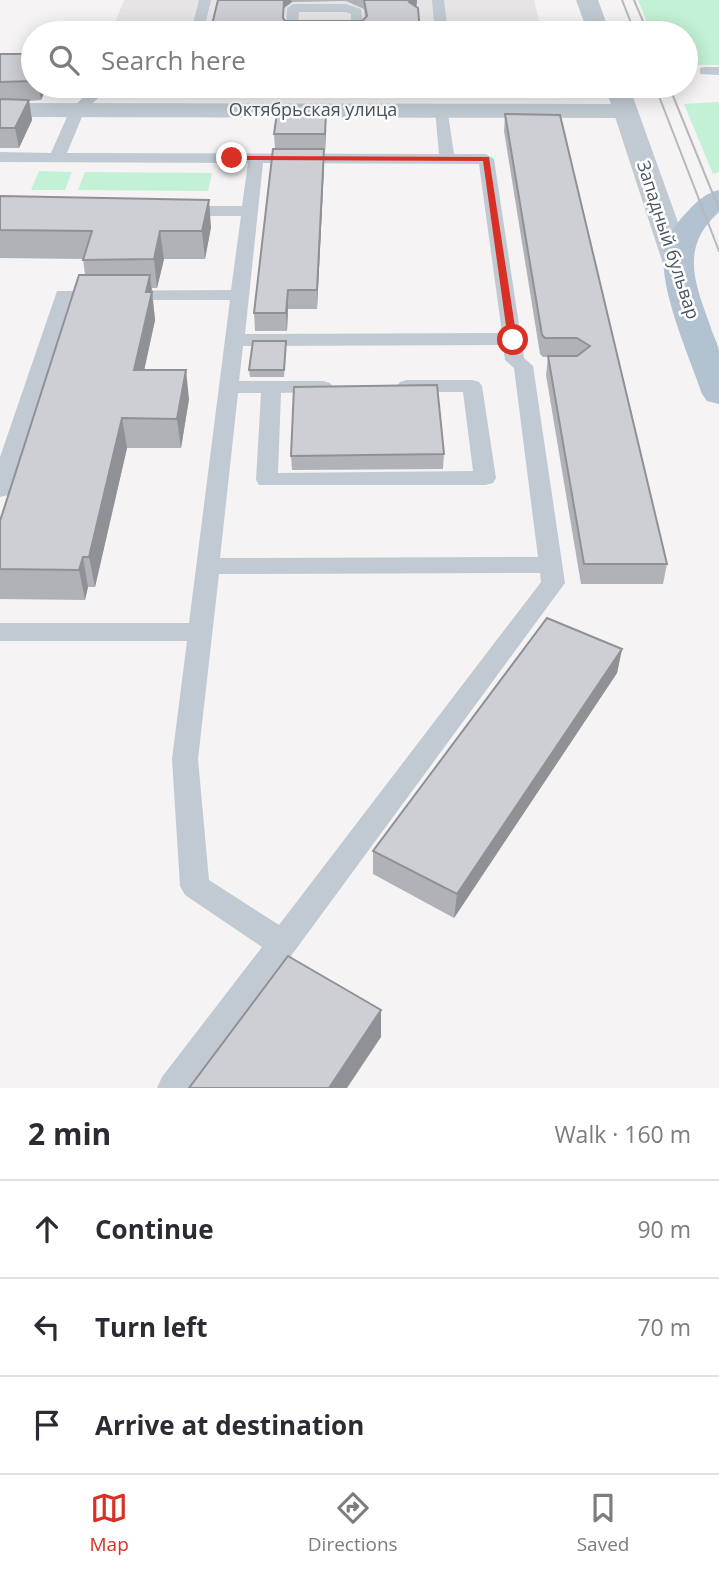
<!DOCTYPE html>
<html lang="en">
<head>
<meta charset="utf-8">
<style>
	:root { --surface:#fff; --page:#f2f2f3; --text:#2b2b33; --muted:#7c7c81; --line:#e1e1e2; --accent:#d93025 }
	body { margin:0; font-family:"Open Sans",sans-serif; background:var(--page); color:var(--text) }
	.stop { position:absolute; width:21px; height:21px; margin:-16px; border:5px solid #d93025; border-radius:50%; background:#fff }
	.stop.end { background:#d93025; border-color:#fff; box-shadow:0 2px 7px #0008 }
	.list { margin:0; padding:0; list-style:none }
	h2 { display:flex; justify-content:space-between; align-items:center; height:91px; margin:0; padding:0 28px; font-size:30px }
	h2 small { font-size:23px; font-weight:400; color:var(--muted) }
	.list li { display:grid; grid-template-columns:46px 1fr auto; gap:21px; align-items:center; box-sizing:border-box; height:98px; padding:0 28px; border-top:2px solid var(--line) }
	.list b { display:block; font-size:26px; white-space:nowrap }
	.list em { font-size:23px; font-style:normal; color:var(--muted) }
	.icon { flex:none; width:38px; height:38px; fill:none; stroke:currentColor; stroke-width:2; stroke-linecap:round; stroke-linejoin:round }
	.map { position:relative; flex:none; width:719px; height:1088px; overflow:hidden }
	.search { position:absolute; background:var(--surface); box-shadow:0 4px 18px #0003; left:21px; right:21px; top:21px; height:77px; display:flex; align-items:center; gap:18px; box-sizing:border-box; padding:0 24px; border-radius:38px; color:var(--muted); font-size:26px }
	.sheet { height:385px; background:var(--surface) }
	nav { display:flex; justify-content:space-around; align-items:center; box-sizing:border-box; height:98px; border-top:2px solid var(--line); background:var(--surface); font-size:19px; color:var(--muted) }
	nav a { display:grid; justify-items:center; gap:4px }
	nav .on { color:var(--accent) }
	.map>svg:first-child { display:block }
	.education { fill:#e6e4e5 }
	.green { fill:#c3f1d5 }
	.lines { fill:none; stroke-linecap:round; stroke-linejoin:round }
	.service { fill:#c1cad2; fill-rule:evenodd }
	.minor { fill:#c1cad2; fill-rule:evenodd }
	.tertiary { fill:#c1cad2; fill-rule:evenodd }
	.primary { fill:#b3c2d1; fill-rule:evenodd }
	.tram { stroke:#b5b8bd; stroke-width:2 }
	.wall { fill:#b0b2b7; fill-rule:evenodd }
	.shaded-wall { fill:#909195 }
	.building { fill:#cdcfd5; stroke:#909195; stroke-width:2 }
	.route { fill:#d93025 }
	.labels { text-anchor:middle; stroke-width:5; stroke-linejoin:round; paint-order:stroke }
	.far-street-label { font-size:18px; fill:#4a5661; stroke:#fff }
</style>
</head>
<body>
<div class="map">
<svg width="719" height="1088" viewBox="0 0 719 1088">
	<rect width="100%" height="100%" fill="#f5f3f3"/>
	<!-- education -->
	<g class="education">
		<polygon points="124,0 534,0 542,33 111,33"/>
		<polygon points="94,86 555,86 556,89 119,90"/>
	</g>
	<!-- green -->
	<g class="green">
		<polygon points="638,0 719,0 719,65 686,65 686,33 651,33"/>
		<polygon points="719,102 719,172 713,174 684,104"/>
		<polygon points="39,171 72,172 65,190 31,190"/>
		<polygon points="85,172 212,173 208,191 78,190"/>
	</g>
	<g class="lines">
		<!-- service -->
		<g class="service">
			<polygon points="199,0 211,0 205,25 194,33 179,33 193,23"/>
			<polygon points="432,0 444,0 448,33 435,33"/>
			<path d="M293,4H346L361,9L364,31L362,33H286L287,8ZM299,12H345L351,14V27H298Z"/>
			<polygon points="705,67 719,67 719,75 700,74 700,68"/>
			<path d="M95,86H110L84,112L67,153L439,154L435,110L442,106L447,107L454,154H486L494,159L524,358L533,366L565,583L194,1088H157L162,1077L262,947L185,895L180,886L172,759L187,641H0V623H189L230,300H70L11,490L8,495L0,497V457L57,291L231,290L241,216H178L170,211L178,206H242L248,163L0,162V152L51,153L70,110ZM263,163L479,164L502,333L245,334ZM503,345L505,360L514,368L538,557L220,558L238,393H261L256,480L259,485H485L493,483L496,478L482,386L479,382L472,380H407L400,382L397,386L400,390L407,392H463L473,471L278,473L281,393L330,391L333,387L330,383L323,381H239L243,346ZM540,573L541,582L279,925L209,880L198,759L219,574Z"/>
		</g>
		<!-- minor -->
		<polygon class="minor" points="0,103 625,104 634,106 637,111 634,116 625,118 0,117"/>
		<!-- tertiary -->
		<g class="tertiary">
			<polygon points="576,0 598,0 610,33 588,33"/>
			<polygon points="605,86 629,86 693,264 688,270 678,273 668,270 663,264"/>
		</g>
		<!-- primary -->
		<path class="primary" d="M719,190V212C680,247 694,281 710,325C712,333 717,342 719,350C719,367 719,387 719,404L707,401L702,394C690,358 656,284 665,247C668,234 679,220 688,211C697,201 706,193 719,190Z"/>
		<!-- tram -->
		<g class="tram">
			<polyline points="622,0 635,33"/>
			<polyline points="634,0 648,33"/>
			<polyline points="655,86 719,251"/>
			<polyline points="669,86 719,209"/>
		</g>
	</g>
	<!-- wall -->
	<g class="wall">
		<path d="M218,0H417L416,7L420,33H210ZM346,1L364,9L365,18L362,21H285L284,19V8L292,2Z"/>
		<polygon points="0,54 33,54 33,86 47,86 41,100 29,101 32,120 19,148 0,148"/>
		<polygon points="326,113 326,130 325,151 324,151 324,166 317,309 288,309 287,331 255,331 254,313 275,149 274,134"/>
		<polygon points="505,114 560,115 667,564 663,584 581,584 546,375 548,357 543,357 540,354 504,131"/>
		<polygon points="0,196 211,227 205,259 164,259 157,288 152,288 155,320 144,370 189,399 181,448 127,448 95,587 88,587 85,600 0,599 0,521 85,275 83,259 0,258"/>
		<polygon points="286,341 284,377 250,377 249,370"/>
		<polygon points="444,454 443,469 292,470 291,456"/>
		<polygon points="622,649 617,673 454,918 373,874 373,851"/>
	</g>
	<!-- shaded-wall -->
	<g class="shaded-wall">
		<polygon points="284,0 291,0 292,2 284,8 283,33"/>
		<polygon points="411,0 417,0 416,10 409,2"/>
		<polygon points="38,86 47,86 41,100"/>
		<polygon points="29,100 32,120 19,148 15,128"/>
		<polygon points="326,113 326,130 325,151 325,134"/>
		<polygon points="324,149 324,166 317,309 317,290"/>
		<polygon points="209,200 211,227 205,259 202,231"/>
		<polygon points="160,231 164,259 157,288 154,259"/>
		<polygon points="150,275 155,320 138,399 134,370 146,292"/>
		<polygon points="288,290 288,309 287,331 286,313"/>
		<polygon points="186,370 189,399 181,448 177,419"/>
		<polygon points="122,418 127,448 95,587 89,557"/>
		<polygon points="83,557 88,587 85,600 79,570"/>
		<polygon points="622,649 617,673 454,918 457,894"/>
		<polygon points="381,1010 381,1037 347,1088 329,1088"/>
	</g>
	<!-- building -->
	<g class="building">
		<polygon points="218,0 284,0 283,18 285,21 362,21 367,16 364,0 411,0 409,2 418,8 420,33 257,33 246,32 246,33 210,33"/>
		<polygon points="0,54 33,54 33,81 0,82"/>
		<polygon points="0,99 29,100 15,128 0,128"/>
		<polygon points="277,113 326,113 325,134 274,134"/>
		<polygon points="505,114 560,115 667,564 584,564 548,356 577,356 590,346 577,338 545,338 542,335"/>
		<polygon points="273,149 324,149 317,290 288,290 286,313 254,313"/>
		<polygon points="0,196 209,200 202,231 160,231 154,259 83,260 92,231 0,230"/>
		<polygon points="79,275 150,275 146,292 152,292 134,370 186,370 177,419 122,418 89,557 83,557 79,570 0,569 0,521"/>
		<polygon points="253,341 286,341 284,370 249,370"/>
		<polygon points="437,385 444,454 291,456 294,387"/>
		<polygon points="547,618 622,649 457,894 373,851"/>
		<polygon points="288,956 381,1010 329,1088 189,1088"/>
	</g>
	<!-- route -->
	<polygon class="route" points="229,156 489,157 517,340 513,342 508,340 483,161 232,160"/>
	<g class="labels">
		<!-- far-street labels -->
		<g class="far-street-label">
			<text x="313" y="116">Октябрьская улица</text>
			<text transform="translate(668 240) rotate(72)" y="6">Западный бульвар</text>
		</g>
	</g>
</svg>
<div class="stop" style="left:513px;top:340px"></div>
<div class="stop end" style="left:232px;top:158px"></div>
<div class="search"><svg class="icon" aria-label="search" viewBox="0 0 24 24"><circle cx="10" cy="10" r="6"/><path d="M15 15l6 6"/></svg>Search here</div>
</div>
<section class="sheet">
<h2>2 min<small>Walk · 160 m</small></h2>
<ul class="list">
<li><svg class="icon" aria-label="ahead" viewBox="0 0 24 24"><path d="M12 20V5M6 11l6-6 6 6"/></svg><div><b>Continue</b></div><em>90 m</em></li>
<li><svg class="icon" aria-label="left" viewBox="0 0 24 24"><path d="M17 20v-9H6M10 6l-5 5 5 5"/></svg><div><b>Turn left</b></div><em>70 m</em></li>
<li><svg class="icon" aria-label="arrive" viewBox="0 0 24 24"><path d="M6 21V4h12l-3 4 3 4H6"/></svg><div><b>Arrive at destination</b></div></li>
</ul>
</section>
<nav>
<a class="on"><svg class="icon" aria-label="map" viewBox="0 0 24 24"><path d="M3 6l6-2 6 2 6-2v14l-6 2-6-2-6 2zM9 4v14M15 6v14"/></svg>Map</a>
<a><svg class="icon" aria-label="directions" viewBox="0 0 24 24"><path d="M12 3l9 9-9 9-9-9zM9 14v-3h6M13 9l2 2-2 2"/></svg>Directions</a>
<a><svg class="icon" aria-label="saved" viewBox="0 0 24 24"><path d="M7 4h10v16l-5-4-5 4z"/></svg>Saved</a>
</nav>
</body>
</html>
